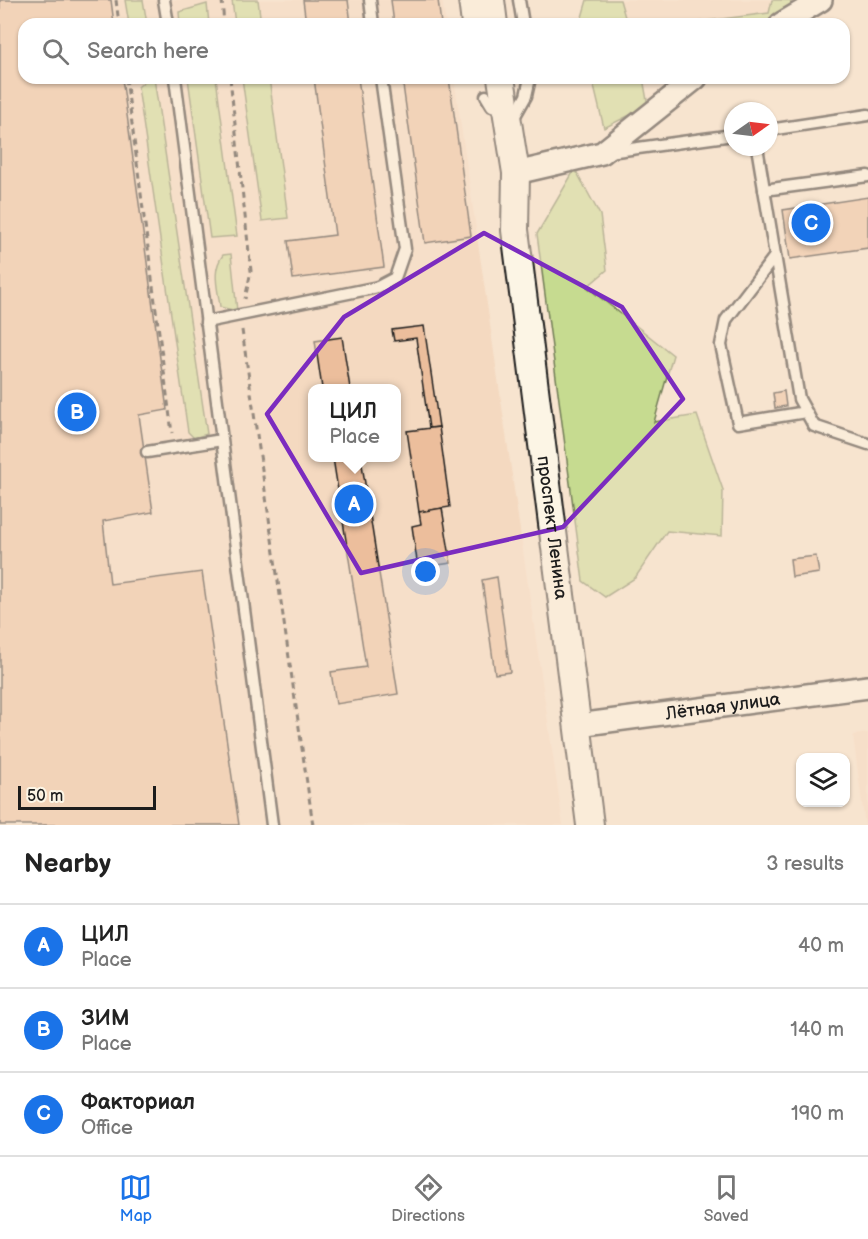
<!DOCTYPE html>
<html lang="en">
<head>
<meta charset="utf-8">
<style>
	:root { --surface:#fff; --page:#f2f2f2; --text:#222; --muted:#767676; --line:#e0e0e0; --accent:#1a73e8 }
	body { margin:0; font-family:"Balsamiq Sans",sans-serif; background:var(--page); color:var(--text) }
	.controls { position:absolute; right:18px; bottom:18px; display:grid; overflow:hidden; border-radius:12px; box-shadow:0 2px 4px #0004 }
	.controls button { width:54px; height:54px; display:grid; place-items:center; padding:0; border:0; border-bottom:2px solid var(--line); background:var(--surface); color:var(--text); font:30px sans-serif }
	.compass { position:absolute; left:724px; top:102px; width:54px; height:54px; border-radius:50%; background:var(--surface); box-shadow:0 2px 4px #0004; rotate:76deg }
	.scale { position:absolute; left:18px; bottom:15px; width:138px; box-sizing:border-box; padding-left:6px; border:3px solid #1c1c1c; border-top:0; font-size:16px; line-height:21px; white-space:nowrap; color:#1c1c1c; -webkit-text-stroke:4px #fcf5e5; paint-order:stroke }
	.you { position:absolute; left:426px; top:572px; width:21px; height:21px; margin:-15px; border:4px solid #fff; border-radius:50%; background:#1a73e8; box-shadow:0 0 0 9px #1a73e833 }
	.badge { display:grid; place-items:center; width:39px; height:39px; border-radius:50%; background:var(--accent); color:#fff; font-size:20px; font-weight:700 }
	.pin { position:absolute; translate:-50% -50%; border:3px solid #fff; box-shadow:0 2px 6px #0006 }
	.popup { position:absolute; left:308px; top:384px; width:93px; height:78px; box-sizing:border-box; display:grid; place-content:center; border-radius:12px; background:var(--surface); filter:drop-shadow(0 2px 4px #0005); font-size:20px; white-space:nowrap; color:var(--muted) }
	.popup b { font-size:22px; color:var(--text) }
	.popup::after { content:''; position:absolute; left:50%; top:100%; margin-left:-12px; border:12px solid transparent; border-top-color:var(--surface) }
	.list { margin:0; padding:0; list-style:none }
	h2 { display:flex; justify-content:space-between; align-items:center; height:78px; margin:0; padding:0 24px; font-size:26px }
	h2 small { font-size:20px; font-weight:400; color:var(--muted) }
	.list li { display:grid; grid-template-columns:39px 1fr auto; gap:18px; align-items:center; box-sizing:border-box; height:84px; padding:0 24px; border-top:2px solid var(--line) }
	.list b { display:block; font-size:22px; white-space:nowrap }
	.list p { margin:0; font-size:20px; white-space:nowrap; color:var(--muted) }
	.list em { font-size:20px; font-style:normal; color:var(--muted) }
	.icon { flex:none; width:33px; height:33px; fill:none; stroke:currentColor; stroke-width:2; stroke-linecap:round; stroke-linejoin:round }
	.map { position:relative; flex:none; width:868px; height:825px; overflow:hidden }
	.search { position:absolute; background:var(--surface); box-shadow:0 2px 4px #0004; left:18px; right:18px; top:18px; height:66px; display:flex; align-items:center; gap:15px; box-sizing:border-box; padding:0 21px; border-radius:18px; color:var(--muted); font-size:22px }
	.sheet { height:330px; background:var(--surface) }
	nav { display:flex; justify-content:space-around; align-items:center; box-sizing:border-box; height:84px; border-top:2px solid var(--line); background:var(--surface); font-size:16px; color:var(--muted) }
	nav a { display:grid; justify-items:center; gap:3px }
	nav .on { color:var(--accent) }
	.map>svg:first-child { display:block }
	.built { fill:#f4d9c0; fill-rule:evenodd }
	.green { fill:#c6db90; stroke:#717c56; stroke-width:1.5 }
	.building { fill:#ecbe9c; stroke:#1c1c1c; stroke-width:1.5 }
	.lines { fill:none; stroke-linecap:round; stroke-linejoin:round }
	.service-casing { stroke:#1c1c1c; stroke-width:15 }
	.minor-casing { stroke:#1c1c1c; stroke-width:26 }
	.tertiary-casing { stroke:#1c1c1c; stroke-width:30 }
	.path { stroke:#1c1c1c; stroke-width:3; stroke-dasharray:6 4.5; stroke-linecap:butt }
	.service { stroke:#fcf5e5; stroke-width:10 }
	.minor { stroke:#fcf5e5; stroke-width:21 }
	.tertiary { stroke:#fcf5e5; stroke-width:26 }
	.marked { fill:none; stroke:#7b2cbf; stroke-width:4.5; stroke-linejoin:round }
	.labels { text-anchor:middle; stroke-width:4.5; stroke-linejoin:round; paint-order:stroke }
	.street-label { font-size:18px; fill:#1c1c1c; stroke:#fcf5e5 }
</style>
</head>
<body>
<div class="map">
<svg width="868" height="825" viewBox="0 0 868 825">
	<rect width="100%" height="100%" fill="#f7e4cf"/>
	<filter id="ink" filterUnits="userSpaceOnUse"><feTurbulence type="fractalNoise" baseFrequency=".0167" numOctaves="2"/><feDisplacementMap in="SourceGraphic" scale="12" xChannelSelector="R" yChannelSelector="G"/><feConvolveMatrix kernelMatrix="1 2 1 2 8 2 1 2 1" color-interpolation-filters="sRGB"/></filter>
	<g filter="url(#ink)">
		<!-- built -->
		<g class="built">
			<path d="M0,0H442L446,24H24V78H454L563,825H0ZM312,388H396V458H312Z"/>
			<polygon points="608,0 774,0 776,13 714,24 611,24"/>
			<polygon points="868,733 868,825 865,825 853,735"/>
		</g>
		<!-- green -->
		<g class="green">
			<polygon points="125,0 143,0 147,24 129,24"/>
			<polygon points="232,0 258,0 261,24 235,24"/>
			<polygon points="587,0 620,0 627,24 580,24"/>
			<polygon points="772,0 791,0 790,14 772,24 682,24 769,13"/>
			<polygon points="207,4 209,24 180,24 179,12"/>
			<polygon points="148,78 154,78 207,434 194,438 188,432 138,87"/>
			<polygon points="188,78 216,78 237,236 210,238"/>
			<polygon points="242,78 269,78 288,218 262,221"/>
			<polygon points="592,78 643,78 648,106 604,128"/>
			<polygon points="575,169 600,215 607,270 587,287 673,355 654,422 697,415 723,490 722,536 667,531 635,578 605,597 583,581 537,234"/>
			<path d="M231,254L237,311L220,307C218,288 211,271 223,255Z"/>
		</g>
		<!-- building -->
		<g class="building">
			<polygon points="0,0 111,0 114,24 24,24 24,78 122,78 167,410 139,415 153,512 103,521 110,584 202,572 239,825 0,825"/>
			<polygon points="303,0 348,0 351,24 306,24"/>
			<polygon points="391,0 438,0 441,24 394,24"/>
			<polygon points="314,78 358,78 384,267 293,279 288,241 335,235"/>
			<polygon points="402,78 449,78 471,236 425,243"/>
			<polygon points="868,197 868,248 790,259 783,210"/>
			<polygon points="424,326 439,427 429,428 416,338 394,341 392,330"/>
			<polygon points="342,337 350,388 322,388 315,341"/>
			<polygon points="784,391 786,406 775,408 773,393"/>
			<polygon points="439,427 450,507 419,512 407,431"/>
			<polygon points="333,458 361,458 398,694 336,704 331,672 366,667"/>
			<polygon points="442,508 451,563 418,568 412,526 421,524 419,512"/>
			<polygon points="816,556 819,573 792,577 790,559"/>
			<polygon points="497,577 510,672 495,674 482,580"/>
		</g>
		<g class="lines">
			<!-- service casing -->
			<g class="service-casing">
				<g id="service">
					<polyline points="164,0 168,24"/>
					<polyline points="370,0 373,24"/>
					<polyline points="519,0 523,24"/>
					<polyline points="175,78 272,825"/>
					<polyline points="486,96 492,106 504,110"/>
					<polyline points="513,119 526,96 530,78"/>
					<polyline points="769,130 868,115"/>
					<polyline points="757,147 799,399 814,426 868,444"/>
					<polyline points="609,152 733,135"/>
					<polyline points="764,190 868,176"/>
					<polyline points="775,256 726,320 721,345 738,423 806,412"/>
					<polyline points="206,322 378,287 395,278 405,249 381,78"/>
					<polyline points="147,452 222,440"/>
				</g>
			</g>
			<!-- minor casing -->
			<g class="minor-casing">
				<g id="minor">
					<polyline points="781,24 821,0"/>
					<polyline points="516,173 602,153 696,78"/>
					<path id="s1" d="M578,725L868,687"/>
				</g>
			</g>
			<!-- tertiary casing -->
			<g class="tertiary-casing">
				<g id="tertiary">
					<polyline points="472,0 475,24"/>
					<polyline points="491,0 494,24"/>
					<path id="s2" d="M501,78L516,173L515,230L590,825"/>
				</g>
			</g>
			<!-- path -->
			<g class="path">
				<polyline points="116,0 119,24"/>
				<polyline points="222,0 224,24"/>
				<polyline points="126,78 172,433"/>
				<polyline points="230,78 251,271 245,299"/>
				<polyline points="242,330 313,825"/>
			</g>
			<!-- service -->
			<use href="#service" class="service"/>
			<!-- minor -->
			<use href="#minor" class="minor"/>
			<!-- tertiary -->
			<use href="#tertiary" class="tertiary"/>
		</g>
	</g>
	<!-- marked area -->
	<path d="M0 0H868V825H0ZM484,233L622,307L683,399L563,527L361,573L267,414L344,317Z" fill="#f7e4cf" fill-opacity=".55" fill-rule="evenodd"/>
	<path class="marked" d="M484,233L622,307L683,399L563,527L361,573L267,414L344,317Z"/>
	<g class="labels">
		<!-- street labels -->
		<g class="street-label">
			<text dy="6" stroke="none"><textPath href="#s2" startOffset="453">проспект Ленина</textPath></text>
			<text dy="6" stroke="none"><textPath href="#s1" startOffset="146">Лётная улица</textPath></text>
		</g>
	</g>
</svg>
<div class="controls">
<button><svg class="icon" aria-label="layers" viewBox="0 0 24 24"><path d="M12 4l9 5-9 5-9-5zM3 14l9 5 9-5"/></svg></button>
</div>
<svg class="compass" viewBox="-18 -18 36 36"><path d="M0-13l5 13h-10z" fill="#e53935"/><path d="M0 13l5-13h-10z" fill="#767676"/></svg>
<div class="scale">50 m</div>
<div class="you"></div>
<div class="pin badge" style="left:354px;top:504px">A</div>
<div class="popup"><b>ЦИЛ</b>Place</div>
<div class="pin badge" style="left:77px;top:412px">B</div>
<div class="pin badge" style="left:811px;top:223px">C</div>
<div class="search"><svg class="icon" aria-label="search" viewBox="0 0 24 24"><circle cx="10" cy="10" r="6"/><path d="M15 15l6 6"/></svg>Search here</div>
</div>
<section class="sheet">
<h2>Nearby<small>3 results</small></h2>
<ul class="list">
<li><span class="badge">A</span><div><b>ЦИЛ</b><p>Place</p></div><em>40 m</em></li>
<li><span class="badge">B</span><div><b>ЗИМ</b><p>Place</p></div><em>140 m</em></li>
<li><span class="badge">C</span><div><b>Факториал</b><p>Office</p></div><em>190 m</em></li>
</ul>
</section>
<nav>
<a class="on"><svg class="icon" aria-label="map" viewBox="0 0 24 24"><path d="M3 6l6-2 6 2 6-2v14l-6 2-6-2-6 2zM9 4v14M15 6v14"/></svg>Map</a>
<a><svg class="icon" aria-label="directions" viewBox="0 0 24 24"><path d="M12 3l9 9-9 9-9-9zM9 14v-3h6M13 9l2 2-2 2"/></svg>Directions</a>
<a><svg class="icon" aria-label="saved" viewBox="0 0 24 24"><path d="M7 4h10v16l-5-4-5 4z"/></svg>Saved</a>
</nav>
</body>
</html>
